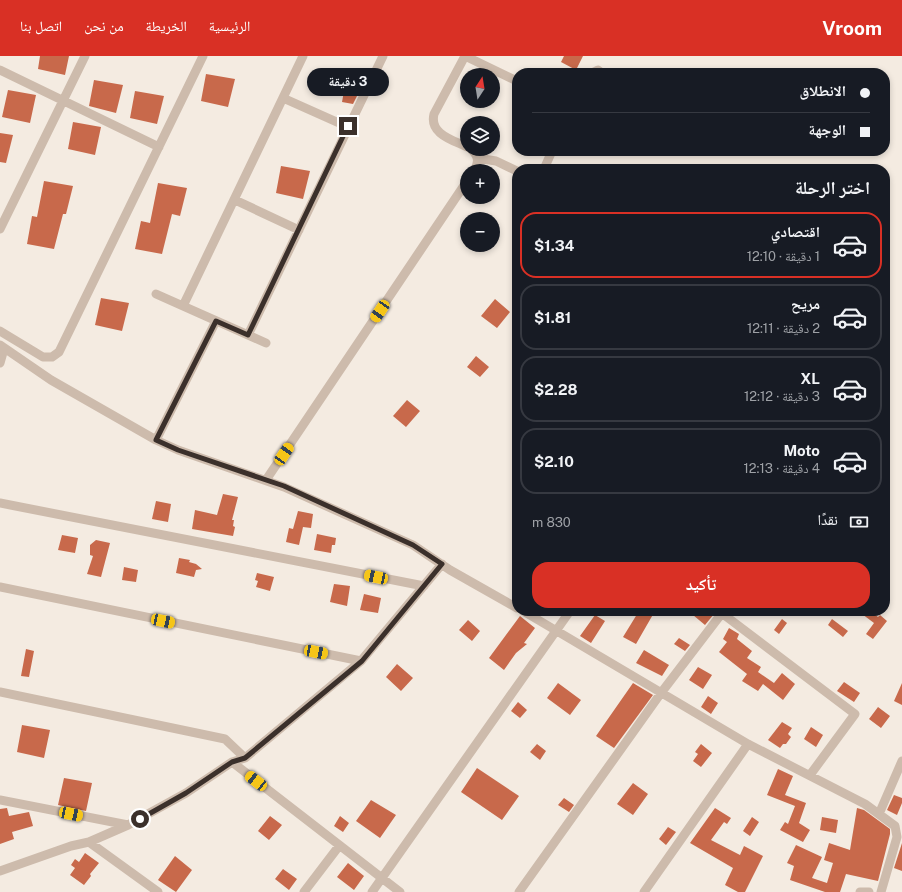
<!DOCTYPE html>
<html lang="ar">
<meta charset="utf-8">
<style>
body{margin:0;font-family:"Public Sans","Noto Naskh Arabic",sans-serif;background:#20242c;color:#f1f3f6;direction:rtl;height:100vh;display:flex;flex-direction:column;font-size:15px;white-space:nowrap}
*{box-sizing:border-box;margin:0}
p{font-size:13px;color:#9ea1a6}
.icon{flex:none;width:22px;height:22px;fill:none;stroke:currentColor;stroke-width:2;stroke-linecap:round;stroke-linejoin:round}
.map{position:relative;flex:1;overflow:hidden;direction:ltr}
.details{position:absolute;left:512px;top:108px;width:378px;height:452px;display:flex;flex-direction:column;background:#171b24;border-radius:16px;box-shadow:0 2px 6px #0003;direction:rtl}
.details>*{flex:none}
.banner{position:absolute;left:512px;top:12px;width:378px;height:88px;border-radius:16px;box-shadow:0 2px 6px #0003;direction:rtl;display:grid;align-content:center;height:88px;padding:0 20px;background:#171b24}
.needle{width:26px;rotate:12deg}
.fabs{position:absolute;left:460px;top:12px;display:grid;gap:8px}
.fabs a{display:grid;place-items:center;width:40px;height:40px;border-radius:50%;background:#171b24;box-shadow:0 2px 6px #0003;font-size:20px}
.end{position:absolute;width:18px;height:18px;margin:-9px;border:5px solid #3b302b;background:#fff;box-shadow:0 0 0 2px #fff}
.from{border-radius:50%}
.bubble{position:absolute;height:28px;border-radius:14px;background:#171b24;box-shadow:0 2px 6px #0003;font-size:13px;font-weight:700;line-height:28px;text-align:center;direction:rtl}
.car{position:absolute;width:12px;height:24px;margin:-12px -6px;border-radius:5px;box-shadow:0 0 3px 1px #0007;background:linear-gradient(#f5c518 24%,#345 0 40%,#f5c518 0 76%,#345 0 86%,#f5c518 0)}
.banner b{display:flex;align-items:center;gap:14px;height:38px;font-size:15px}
.banner b+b{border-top:1px solid #363941}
.banner i{width:10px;height:10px;background:#f1f3f6}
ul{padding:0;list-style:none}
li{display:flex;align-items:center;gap:12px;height:66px;margin:0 8px 6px;padding:0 12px;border:2px solid #363941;border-radius:16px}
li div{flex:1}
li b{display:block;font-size:15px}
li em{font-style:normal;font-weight:700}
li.selected{border-color:#d93025}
li>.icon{width:36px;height:36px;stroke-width:1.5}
h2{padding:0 20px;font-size:18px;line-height:48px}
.pay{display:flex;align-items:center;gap:10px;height:44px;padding:0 20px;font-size:15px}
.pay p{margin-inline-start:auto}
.action{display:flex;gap:8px;margin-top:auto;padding:8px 20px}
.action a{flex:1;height:46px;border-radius:16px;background:#d93025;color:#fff;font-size:16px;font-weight:700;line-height:46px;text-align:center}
header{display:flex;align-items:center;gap:24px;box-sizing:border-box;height:56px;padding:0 20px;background:#d93025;color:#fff}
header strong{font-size:19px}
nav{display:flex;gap:22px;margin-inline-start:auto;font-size:14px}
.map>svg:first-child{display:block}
.building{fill:#c8694b}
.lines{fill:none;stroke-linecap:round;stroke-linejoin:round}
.street{stroke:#cdbbac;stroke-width:9}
.route{stroke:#3b302b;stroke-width:5}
</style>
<header>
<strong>Vroom</strong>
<nav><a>الرئيسية</a><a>الخريطة</a><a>من نحن</a><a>اتصل بنا</a></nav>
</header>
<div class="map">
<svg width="902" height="836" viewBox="0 0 902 836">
<rect width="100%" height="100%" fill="#f4ebe1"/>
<path class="building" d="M40,0h29l-4,19 -27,-6z
M564,0h19l-7,14 -15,-8z
M206,18l29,5 -7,28 -27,-6z
M347,19l19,3 -13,26 -11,-2z
M94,24l29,5 -7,28 -27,-7z
M8,34l28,5 -6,28 -28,-6z
M135,35l29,5 -7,28 -27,-6z
M73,66l28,5 -6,28 -27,-6z
M0,77l13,2 -7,28 -6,-1z
M281,110l29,5 -7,28 -27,-6z
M44,125l29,5 -7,28h-3l-9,35 -27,-5 5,-28 5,1z
M158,127l29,5 -7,28 -8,-2 -10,40 -27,-5 6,-28 9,2z
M101,242l28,5 -7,28 -27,-6z
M495,243l15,13 -13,16 -16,-12z
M476,300l13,11 -9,10 -13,-10z
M407,344l13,11 -14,16 -13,-11z
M223,438l15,3 -6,23h2l-1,6 2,1 -2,9 -41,-7 3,-19 22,5z
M156,445l15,3 -3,18 -16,-3z
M298,455l15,3 -2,14 -8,-1 -4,18 -13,-3 3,-14 4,1z
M317,478l19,4 -1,7h-3l-1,8 -17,-3z
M62,479l16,3 -3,15 -17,-3z
M96,484l14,3 -9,34 -14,-3 6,-18 -3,-1v-10z
M179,502l11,2 -1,2 7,2 6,5 -6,1 -2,7 -18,-4z
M124,511l14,3 -2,12 -14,-2z
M257,517l17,4 -4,14 -14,-4 2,-6 -3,-1z
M334,528l16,2 -3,20 -17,-4z
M364,538l17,4 -3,15 -18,-3z
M639,555h16l-19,33 -13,-7z
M696,555h17l1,3 -9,11 -12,-10z
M858,555h12l8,6 2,-2 7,6 -14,18 -7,-5 8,-11z
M595,559l10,6 -14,22 -11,-7z
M520,560l15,12 -11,15 3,1 -11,9 -12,17 -15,-12z
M782,563l5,4 -8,11 -5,-4z
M832,563l16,12 -5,6 -15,-12z
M468,564l12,11 -8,10 -13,-11z
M729,572l10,6 -2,5 15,12 -5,7 14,9 -3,5 16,11 8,-10 13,11 -12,16 -20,-16 -5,7 -16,-10 5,-7 -28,-22 8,-10 -4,-3z
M679,582l11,7 -5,6 -11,-7z
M26,593l8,2 -5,26 -8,-1z
M644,594l25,15 -7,11 -26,-13z
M397,608l16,14 -12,13 -15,-14z
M698,611l14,8 -9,14 -14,-9z
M844,626l16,11 -6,9 -17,-11z
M558,627l23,17 -11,15 -23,-17z
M633,627l20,12 -39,53 -18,-12z
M902,627v22l-8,-4z
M708,640l10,7 -7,11 -10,-7z
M518,646l9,8 -7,8 -9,-7z
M878,651l12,9 -9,12 -12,-9z
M782,666l10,6 -4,6 3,3 -5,7h-3l-3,4 -12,-8z
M22,669l28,5 -6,28 -27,-6z
M811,671l12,8 -7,12 -12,-8z
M537,688l9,7 -6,9 -10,-8z
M701,688l11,9 -11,14 -8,-6 5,-7 -3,-2z
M477,712l42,28 -17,24 -41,-28z
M778,713l15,7 -8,19 21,8 -7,20 11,7 -7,12 -23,-12 5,-8 3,2 7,-18 -28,-11z
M64,722l28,5 -6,28 -28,-6z
M633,727l15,11 -15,21 -16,-11z
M894,739l8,3v5l-5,12 -10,-5z
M564,742l10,7 -5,7 -11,-7z
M371,744l25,15 -16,23 -24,-17z
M7,752l2,8 20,-4 4,14 -21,6 2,7 -14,5v-35z
M715,752l16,10 -4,6 -3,-2 -13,18 29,15 4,-9 19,10 -18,36h-7l-13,-7 8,-17 -43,-25z
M857,752l7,2 26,19v5l-12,47 -32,-7 -6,18h-15l-35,-12 4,-14 -7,-3 9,-18 26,12 -10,21 15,5 6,-20 -9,-3 5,-17 21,7z
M270,760l12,9 -13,15 -11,-9z
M340,760l9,7 -6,9 -9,-6z
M752,761l7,5 -9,14 -7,-5z
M822,761l16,3 -2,13 -16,-3z
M668,771l8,5 -10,13 -7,-6z
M902,787v28l-8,-3z
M85,797l14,10 -9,11 1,2 -7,9 -14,-10 5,-7 -4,-3 4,-6 4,3z
M175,800l17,14 -16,22 -18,-12z
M348,807l16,13 -10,14 -17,-13z
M283,813l14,10 -8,11 -14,-11z"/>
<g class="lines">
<path class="street" d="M465,0l-31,58c-5,20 19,26 33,33
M465,0l52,25
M0,14l159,77
M592,17l6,-3 4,3
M283,42l65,29
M471,93c8,7 8,14 3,22
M477,102l19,3 21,10
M544,113l8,-18
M235,144l64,30
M0,173l85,-173
M156,238l110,49
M183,250l120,-250
M0,275l43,26h9l7,-5 144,-296
M248,279l135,-279
M0,289l51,35 105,60 22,10 106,37 129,58 37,25 67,38
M0,307l4,-14
M156,384l60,-119
M266,424l201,-299
M0,447l424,83
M0,531l361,74
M523,555l225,133 117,60 30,22 2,11 -16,55
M719,555l136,103 -45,61
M0,636l225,47 20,19
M232,706l168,130
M0,744l128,25
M879,758l23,-53
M89,786l69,50
M0,815l71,-25 18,-4 39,-17 58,-32 46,-31 13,-4 116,-97 81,-97
M304,836l35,-46
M372,836l198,-281
M519,836l142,-199 61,-80
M644,836l104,-148
M860,836h9"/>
</g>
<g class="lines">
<path class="route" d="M140,763l46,-26 46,-31 13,-4 117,-97 80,-97 -29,-19 -129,-59 -106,-36 -22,-10 60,-119 32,14 100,-209"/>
</g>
</svg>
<div class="fabs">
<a><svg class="needle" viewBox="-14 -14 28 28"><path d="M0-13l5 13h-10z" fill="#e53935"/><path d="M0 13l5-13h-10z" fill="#9ea1a6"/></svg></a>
<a><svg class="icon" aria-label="layers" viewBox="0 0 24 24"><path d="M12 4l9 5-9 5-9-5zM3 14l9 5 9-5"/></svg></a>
<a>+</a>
<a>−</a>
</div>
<i class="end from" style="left:140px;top:763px"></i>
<i class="end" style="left:348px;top:70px"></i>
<div class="bubble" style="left:307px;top:12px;width:82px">3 دقيقة</div>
<i class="car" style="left:380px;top:255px;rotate:214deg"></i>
<i class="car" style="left:284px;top:398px;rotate:34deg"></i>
<i class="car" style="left:376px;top:521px;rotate:282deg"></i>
<i class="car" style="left:163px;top:565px;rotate:102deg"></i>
<i class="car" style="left:316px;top:596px;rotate:101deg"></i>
<i class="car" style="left:256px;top:725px;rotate:308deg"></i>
<i class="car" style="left:71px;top:758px;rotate:102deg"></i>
<div class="banner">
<b><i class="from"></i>الانطلاق</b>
<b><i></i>الوجهة</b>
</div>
<section class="details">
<h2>اختر الرحلة</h2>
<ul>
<li class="selected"><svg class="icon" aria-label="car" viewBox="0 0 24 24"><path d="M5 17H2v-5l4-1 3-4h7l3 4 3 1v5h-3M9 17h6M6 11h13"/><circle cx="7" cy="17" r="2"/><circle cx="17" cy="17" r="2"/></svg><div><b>اقتصادي</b><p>1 دقيقة · 12:10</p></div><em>$1.34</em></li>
<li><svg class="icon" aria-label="car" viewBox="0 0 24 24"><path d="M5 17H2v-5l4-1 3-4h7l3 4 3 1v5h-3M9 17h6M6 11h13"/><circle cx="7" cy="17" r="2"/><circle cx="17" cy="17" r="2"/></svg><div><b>مريح</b><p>2 دقيقة · 12:11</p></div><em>$1.81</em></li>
<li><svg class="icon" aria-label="car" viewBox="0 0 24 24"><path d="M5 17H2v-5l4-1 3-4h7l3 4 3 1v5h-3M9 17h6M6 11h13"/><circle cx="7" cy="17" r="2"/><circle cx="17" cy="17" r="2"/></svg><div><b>XL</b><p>3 دقيقة · 12:12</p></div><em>$2.28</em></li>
<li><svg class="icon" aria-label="car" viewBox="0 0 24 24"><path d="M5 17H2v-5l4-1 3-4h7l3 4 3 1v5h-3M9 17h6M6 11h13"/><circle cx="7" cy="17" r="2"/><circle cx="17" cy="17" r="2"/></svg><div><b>Moto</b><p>4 دقيقة · 12:13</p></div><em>$2.10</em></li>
</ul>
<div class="pay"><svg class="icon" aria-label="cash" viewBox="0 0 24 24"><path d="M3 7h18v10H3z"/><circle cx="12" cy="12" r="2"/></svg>نقدًا<p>830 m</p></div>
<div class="action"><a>تأكيد</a></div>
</section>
</div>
